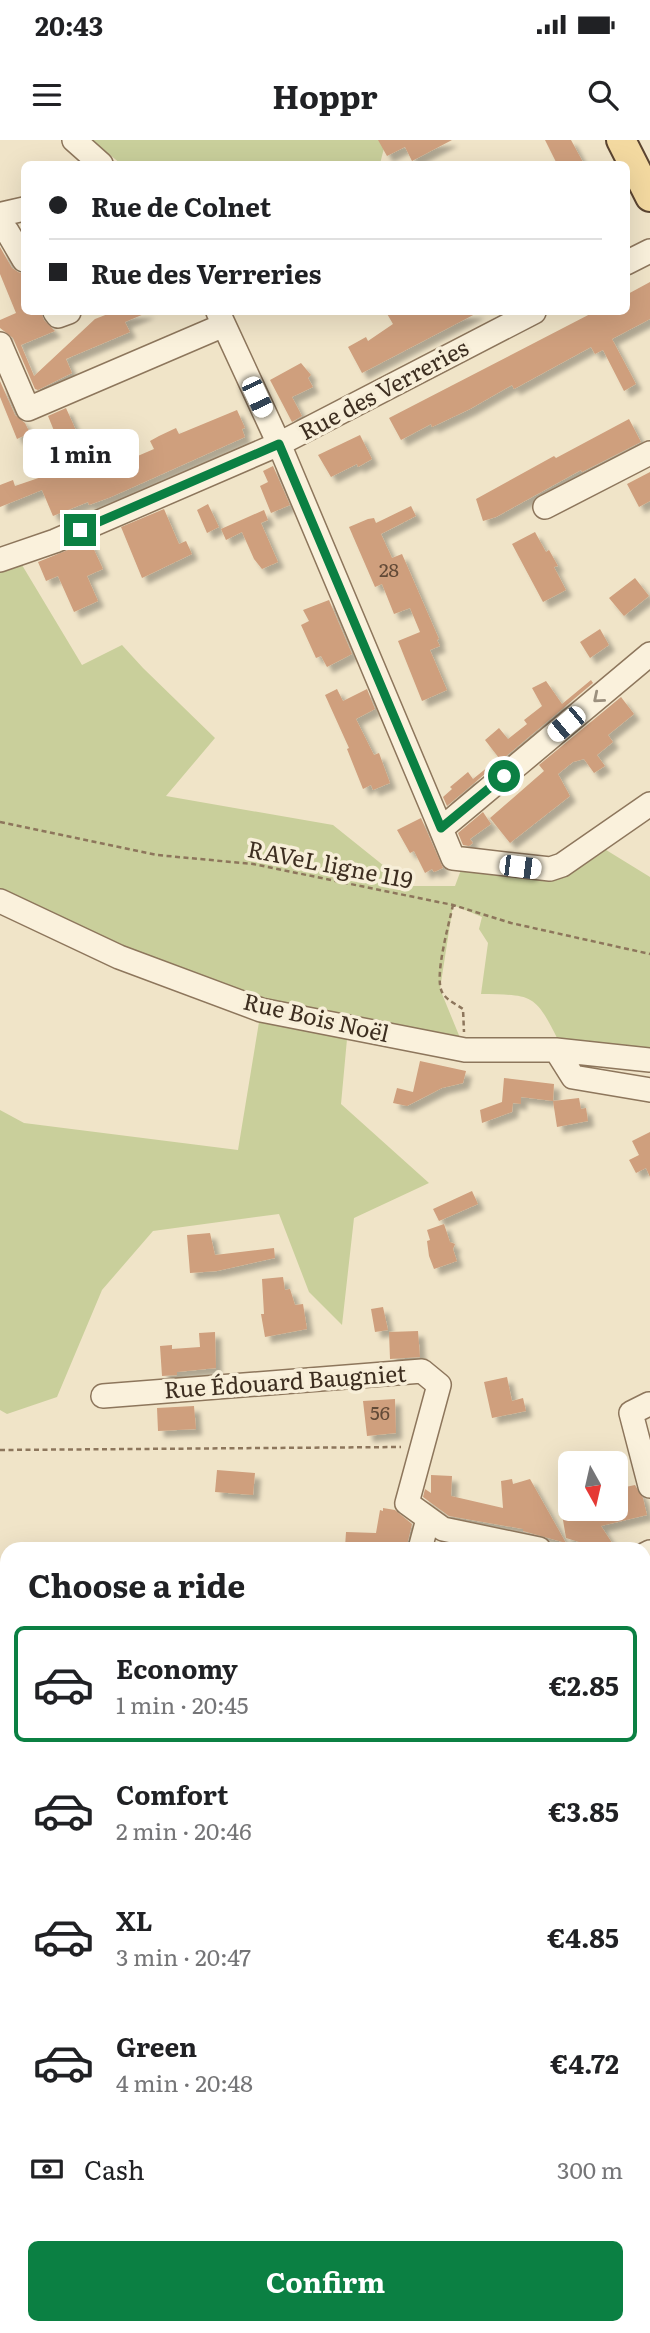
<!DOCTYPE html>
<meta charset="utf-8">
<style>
body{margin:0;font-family:Literata,serif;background:#f2f2f2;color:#202124;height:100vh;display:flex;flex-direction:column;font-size:26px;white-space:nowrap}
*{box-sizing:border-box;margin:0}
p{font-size:23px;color:#757577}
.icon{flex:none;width:38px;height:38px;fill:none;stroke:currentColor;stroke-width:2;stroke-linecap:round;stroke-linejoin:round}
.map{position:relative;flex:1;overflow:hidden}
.details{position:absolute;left:0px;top:1402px;width:651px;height:793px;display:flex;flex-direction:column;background:#fff;border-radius:21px 21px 0 0;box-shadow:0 7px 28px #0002}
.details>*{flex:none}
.hud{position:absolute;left:21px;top:21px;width:609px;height:154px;border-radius:10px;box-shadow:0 7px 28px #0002;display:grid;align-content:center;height:154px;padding:0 28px;background:#fff}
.needle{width:46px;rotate:172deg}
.fabs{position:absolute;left:558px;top:1311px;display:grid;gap:14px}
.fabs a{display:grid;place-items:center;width:70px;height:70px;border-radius:10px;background:#fff;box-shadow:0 7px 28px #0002;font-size:35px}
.end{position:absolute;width:32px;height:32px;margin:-16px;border:9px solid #0b8043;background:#fff;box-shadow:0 0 0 4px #fff}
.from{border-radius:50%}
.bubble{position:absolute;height:49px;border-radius:10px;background:#fff;box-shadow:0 7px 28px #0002;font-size:23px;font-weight:700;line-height:49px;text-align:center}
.car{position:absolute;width:21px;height:42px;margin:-21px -10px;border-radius:9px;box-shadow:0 0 5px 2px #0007;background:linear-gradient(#fff 24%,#345 0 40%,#fff 0 76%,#345 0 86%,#fff 0)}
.hud b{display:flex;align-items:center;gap:24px;height:66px;font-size:26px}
.hud b+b{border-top:2px solid #e0e0e0}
.hud i{width:18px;height:18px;background:#202124}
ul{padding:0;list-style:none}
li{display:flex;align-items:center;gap:21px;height:116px;margin:0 14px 10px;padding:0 14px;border:4px solid transparent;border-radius:10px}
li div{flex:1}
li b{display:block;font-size:26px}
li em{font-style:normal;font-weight:700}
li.selected{border-color:#0b8043}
li>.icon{width:63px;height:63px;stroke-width:1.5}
h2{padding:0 28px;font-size:32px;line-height:84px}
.pay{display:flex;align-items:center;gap:18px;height:77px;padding:0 28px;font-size:26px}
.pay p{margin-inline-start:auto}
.button{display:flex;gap:14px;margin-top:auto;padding:14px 28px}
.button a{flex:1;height:80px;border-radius:10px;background:#0b8043;color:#fff;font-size:28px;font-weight:700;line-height:80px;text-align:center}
.status{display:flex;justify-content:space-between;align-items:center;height:49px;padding:0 35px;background:#fff;direction:ltr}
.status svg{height:19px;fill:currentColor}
header{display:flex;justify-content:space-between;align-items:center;height:91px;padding:0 28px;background:#fff;font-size:32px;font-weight:700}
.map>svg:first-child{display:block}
.green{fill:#c9cf9b}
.building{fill:#cf9f7d;filter:url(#shadow)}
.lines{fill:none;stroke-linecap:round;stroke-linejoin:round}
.minor-casing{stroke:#8d765c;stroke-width:26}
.major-casing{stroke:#5b4430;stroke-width:32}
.path{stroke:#8d765c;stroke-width:2.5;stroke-dasharray:5 3.5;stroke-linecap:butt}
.minor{stroke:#faf1dc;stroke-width:23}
.major{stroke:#f3d9a0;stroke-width:28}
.oneway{stroke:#9c907e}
.route{stroke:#0b8043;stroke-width:9}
.labels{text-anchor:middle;stroke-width:7;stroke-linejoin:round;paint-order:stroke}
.number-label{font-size:19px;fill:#624a37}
.street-label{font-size:23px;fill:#3d2e20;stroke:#f7eed8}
</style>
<div class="status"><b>20:43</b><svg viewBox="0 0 49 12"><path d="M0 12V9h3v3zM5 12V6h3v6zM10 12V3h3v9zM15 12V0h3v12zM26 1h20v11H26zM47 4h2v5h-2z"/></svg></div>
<header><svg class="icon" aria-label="menu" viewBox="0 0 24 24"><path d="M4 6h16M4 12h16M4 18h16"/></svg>Hoppr<svg class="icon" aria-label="search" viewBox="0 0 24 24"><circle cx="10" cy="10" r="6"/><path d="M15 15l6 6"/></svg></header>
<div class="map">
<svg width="650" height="2193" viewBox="0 0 650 2193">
<defs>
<filter id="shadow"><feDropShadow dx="6" dy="6" stdDeviation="2" flood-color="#0004"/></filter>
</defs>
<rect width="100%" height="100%" fill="#f0e4c8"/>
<path class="green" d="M92,0h294l-6,24h-259z
M16,415l66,110 40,-20 21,23 72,70 -49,58 167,29 76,61h46l10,-27 95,7 38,-21 52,32v176l-92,-13c-23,-47 -26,-45 -77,-46l7,-51 -9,-14 3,-12 -29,-12 -13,84 25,61 -196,-37 78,26 -6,65 88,79 -75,35 -12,107 -33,-33 -30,-78 -126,17 -51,59 -45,107 -50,17 -7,-4v-300l24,13 214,27 23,-140 -261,-109v-340z
M7,1807v299l-7,1v-285z
M25,2188h167l-2,5h-166z"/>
<path class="building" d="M378,0h74l-40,21 -7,-14 -18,9z
M545,0h26l13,24h-27z
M0,107l12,21 6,4 6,2v38h17l3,8 11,11 -34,14 13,31 61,-57 18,-7h36l-24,10 5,10 -64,27 6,14 -34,17 -3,-1 -22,-51 -13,-10v-8l16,-7 -16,-39z
M650,142v37l-38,20 24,45 -12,7 -21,-41 -8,4 -4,-7 -77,42 -2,-4 -42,24 -38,18 -1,-3 -30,16 -12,-22 205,-106h32v-17z
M386,172h93l-117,61 -14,-26 18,-10 2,4 25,-17z
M301,223l10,12 -3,3 5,9 -21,10 10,19 -10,6 -22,-42z
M0,241l15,34 10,8 5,10 -13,6 -17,-42z
M66,268l12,27 -19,8 -11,-27z
M237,270l8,18 -3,1 3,8 -134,60 -22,8 -1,-3 -35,14 -11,-26 -42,17v-22l13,-5 2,6 47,-16 2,5 51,-21 4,10 35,-15 -4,-8 9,-5 17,-8 3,6z
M629,279l12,23 -59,30 -1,-2 -85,47 -13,4 -7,-22 78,-43 2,2z
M360,295l12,24 -14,8 -1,-3 -26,13 -13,-22z
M273,326l17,39 -19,8 -11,-27 8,-4 -5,-11z
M650,332v29l-11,6 -12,-23z
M208,364l11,23 -12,6 -10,-23z
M411,366l5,10 -35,18 11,24 10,-4 37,85 -2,1 3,6 -10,4 17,40 -25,11 -24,-60 22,-9 -10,-24 -16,6 -12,-30 -7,3 -26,-60 19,-8 6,-1 2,5z
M164,369l15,35 7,-3 6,13 -50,24 -21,-51z
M264,370l4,10 -7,3 17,39 -16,7 -8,-10 -12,-27 -16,8 -5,-11z
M535,392l11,20 3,-2 9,16 -4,1 12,23 -23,12 -31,-58z
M90,401l13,28 -16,7 11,25 -24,11 -16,-36 -12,5 -8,-19z
M635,438l14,18 -25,20 -15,-18z
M329,460l23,54 -25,13 -6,-11 -5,2 -15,-33 8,-4 -6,-11z
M600,489l9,16 -19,13 -10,-16z
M591,540l2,3 -146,123 -4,-9 9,-8 -2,-2 18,-15 5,7 26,-21 -14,-18 14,-12 9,11 19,-15 -3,-4 18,-14 -10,-18 14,-7 16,23z
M337,549l6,12 24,-12 8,20 -19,10 18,36 5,-2 11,30 -17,7 -2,-5 -8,4 -16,-40 2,-1 -24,-53z
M621,557l13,17 -26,21 5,7 -16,13 8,11 -11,7 -10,-14 -11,3 -15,12 12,22 -60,47 -20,-25 54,-47 -5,-6z
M483,672l8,12 -21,15 3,4 -4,3 -6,-1 -5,-12z
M421,678l22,50 -9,4 -2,-3 -7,4 -11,-22 -4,2 -13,-23z
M420,921l46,10 -3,12 -21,5 -35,18 -14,-3 4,-15 16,4z
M504,938l50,6 -1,17 -32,-4v7l-8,-1 -1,9 -30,11 -2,-13 22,-8z
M579,958l2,11 5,-1 2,13 -31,6 -4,-26z
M650,992v45l-4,-9 -10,5 -7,-13 10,-5 -7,-14z
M472,1051l6,13 -39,17 -6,-12z
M444,1084l6,18 5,2 -2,5 4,12 -23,8 -5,-13 -2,-15 3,-1 -3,-10z
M210,1093l5,22 59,-7 1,10 -58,13 -27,2 -3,-38z
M283,1137l2,13 5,-1 5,16 8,-1 4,25 -42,8 -4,-23h3l-2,-35z
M383,1167l5,23 -13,2 -4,-23z
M418,1191l2,26 -30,2 -1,-27z
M215,1192l1,36 -39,4v3l-15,1 -2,-30 12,-1v4l28,-2 -1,-14z
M507,1237l5,24 11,-3 3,13 -34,7 -8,-36z
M395,1259l1,34 -29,3 -4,-35z
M194,1266l2,23 -38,2 -1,-23z
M217,1330l38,3 -2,22 -38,-3z
M431,1335l21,1 -1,20 52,12 -2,-27 11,-2 1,5 17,-5 36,64 -43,-12v-2l-74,-13 -26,-19 2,-8 6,4z
M635,1345l8,13 4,17 -46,11 15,23h-14l-36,-11 -5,-30h55v-19z
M383,1368l12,2 17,14 -6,25 -61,-2 1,-15 30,1 4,-23 3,1z"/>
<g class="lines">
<g class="minor-casing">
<path id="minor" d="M74,0l27,24
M0,78l2,-4 22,-5
M0,89l7,2 17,29
M626,123l24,-12
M55,172l3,4 11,-4
M218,172l61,132 162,385 209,-175
M0,204l28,65 196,-84
M545,367l105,-54
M0,420l55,-19 224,-97 255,-132
M441,689l12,29 97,11 12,-4 88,-61
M0,761l119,56 142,53 204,40h91l94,10
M556,910l17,27 77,13
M103,1256l319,-25 17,14 -32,118 36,26 96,20
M649,1264l-18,9 19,73
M420,1409l8,-30
M644,1415l6,-3
M644,1500l6,-37
M0,1584h7
M644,1710l6,2
M644,2163l6,-1
M350,2188l22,5
M509,2193l32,-5"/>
</g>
<g class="major-casing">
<path id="major" d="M621,0l29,57"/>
</g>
<path class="path" d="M0,682l157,33 96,9 200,41 58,18 139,31
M453,765c-4,19 -19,71 -11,87 4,8 14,12 21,17l1,23
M0,1310l401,-3"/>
<use href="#minor" class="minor"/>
<use href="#major" class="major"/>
</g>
<defs><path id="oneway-chevron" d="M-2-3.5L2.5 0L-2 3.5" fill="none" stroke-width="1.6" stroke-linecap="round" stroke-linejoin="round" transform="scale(1.75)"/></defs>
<use class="oneway" href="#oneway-chevron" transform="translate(598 558) rotate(140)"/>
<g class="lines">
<path class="route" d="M80,390l199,-86 162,384 63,-52"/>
</g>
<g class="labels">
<g class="number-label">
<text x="389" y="437">28</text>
<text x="380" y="1280">56</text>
</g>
<g class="street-label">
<text transform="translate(384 250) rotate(-28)" y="8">Rue des Verreries</text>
<text transform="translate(330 725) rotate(11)" y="8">RAVeL ligne 119</text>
<text transform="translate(316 878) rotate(13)" y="8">Rue Bois Noël</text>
<text transform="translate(285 1242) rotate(-4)" y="8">Rue Édouard Baugniet</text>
</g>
</g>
</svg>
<div class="fabs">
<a><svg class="needle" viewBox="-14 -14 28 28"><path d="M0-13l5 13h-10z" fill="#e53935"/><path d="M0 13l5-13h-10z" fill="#757577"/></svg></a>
</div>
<i class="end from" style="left:504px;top:636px"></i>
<i class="end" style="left:80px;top:390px"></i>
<div class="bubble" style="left:23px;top:289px;width:116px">1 min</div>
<i class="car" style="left:257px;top:257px;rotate:155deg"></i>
<i class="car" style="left:566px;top:584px;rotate:230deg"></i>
<i class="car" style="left:520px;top:727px;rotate:97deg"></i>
<div class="hud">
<b><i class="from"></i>Rue de Colnet</b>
<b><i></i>Rue des Verreries</b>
</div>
<section class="details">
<h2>Choose a ride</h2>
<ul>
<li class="selected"><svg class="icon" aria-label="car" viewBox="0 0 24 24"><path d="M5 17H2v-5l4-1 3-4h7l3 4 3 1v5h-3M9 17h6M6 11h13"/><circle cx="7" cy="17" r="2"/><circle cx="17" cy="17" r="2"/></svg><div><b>Economy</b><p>1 min · 20:45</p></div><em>€2.85</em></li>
<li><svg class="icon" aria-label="car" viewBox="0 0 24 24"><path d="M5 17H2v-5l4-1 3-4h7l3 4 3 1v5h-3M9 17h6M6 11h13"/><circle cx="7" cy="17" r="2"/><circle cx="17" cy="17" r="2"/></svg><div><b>Comfort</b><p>2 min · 20:46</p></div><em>€3.85</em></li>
<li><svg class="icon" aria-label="car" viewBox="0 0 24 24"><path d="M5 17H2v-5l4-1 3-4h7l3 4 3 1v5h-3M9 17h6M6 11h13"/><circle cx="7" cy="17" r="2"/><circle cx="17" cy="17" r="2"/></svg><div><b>XL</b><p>3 min · 20:47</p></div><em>€4.85</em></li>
<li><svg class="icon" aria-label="car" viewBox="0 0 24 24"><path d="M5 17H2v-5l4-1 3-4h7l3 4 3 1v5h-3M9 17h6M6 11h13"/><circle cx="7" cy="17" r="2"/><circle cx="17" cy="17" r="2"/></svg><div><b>Green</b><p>4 min · 20:48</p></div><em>€4.72</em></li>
</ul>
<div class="pay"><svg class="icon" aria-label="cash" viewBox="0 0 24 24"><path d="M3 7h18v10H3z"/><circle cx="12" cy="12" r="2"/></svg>Cash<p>300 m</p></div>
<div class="button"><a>Confirm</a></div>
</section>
</div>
